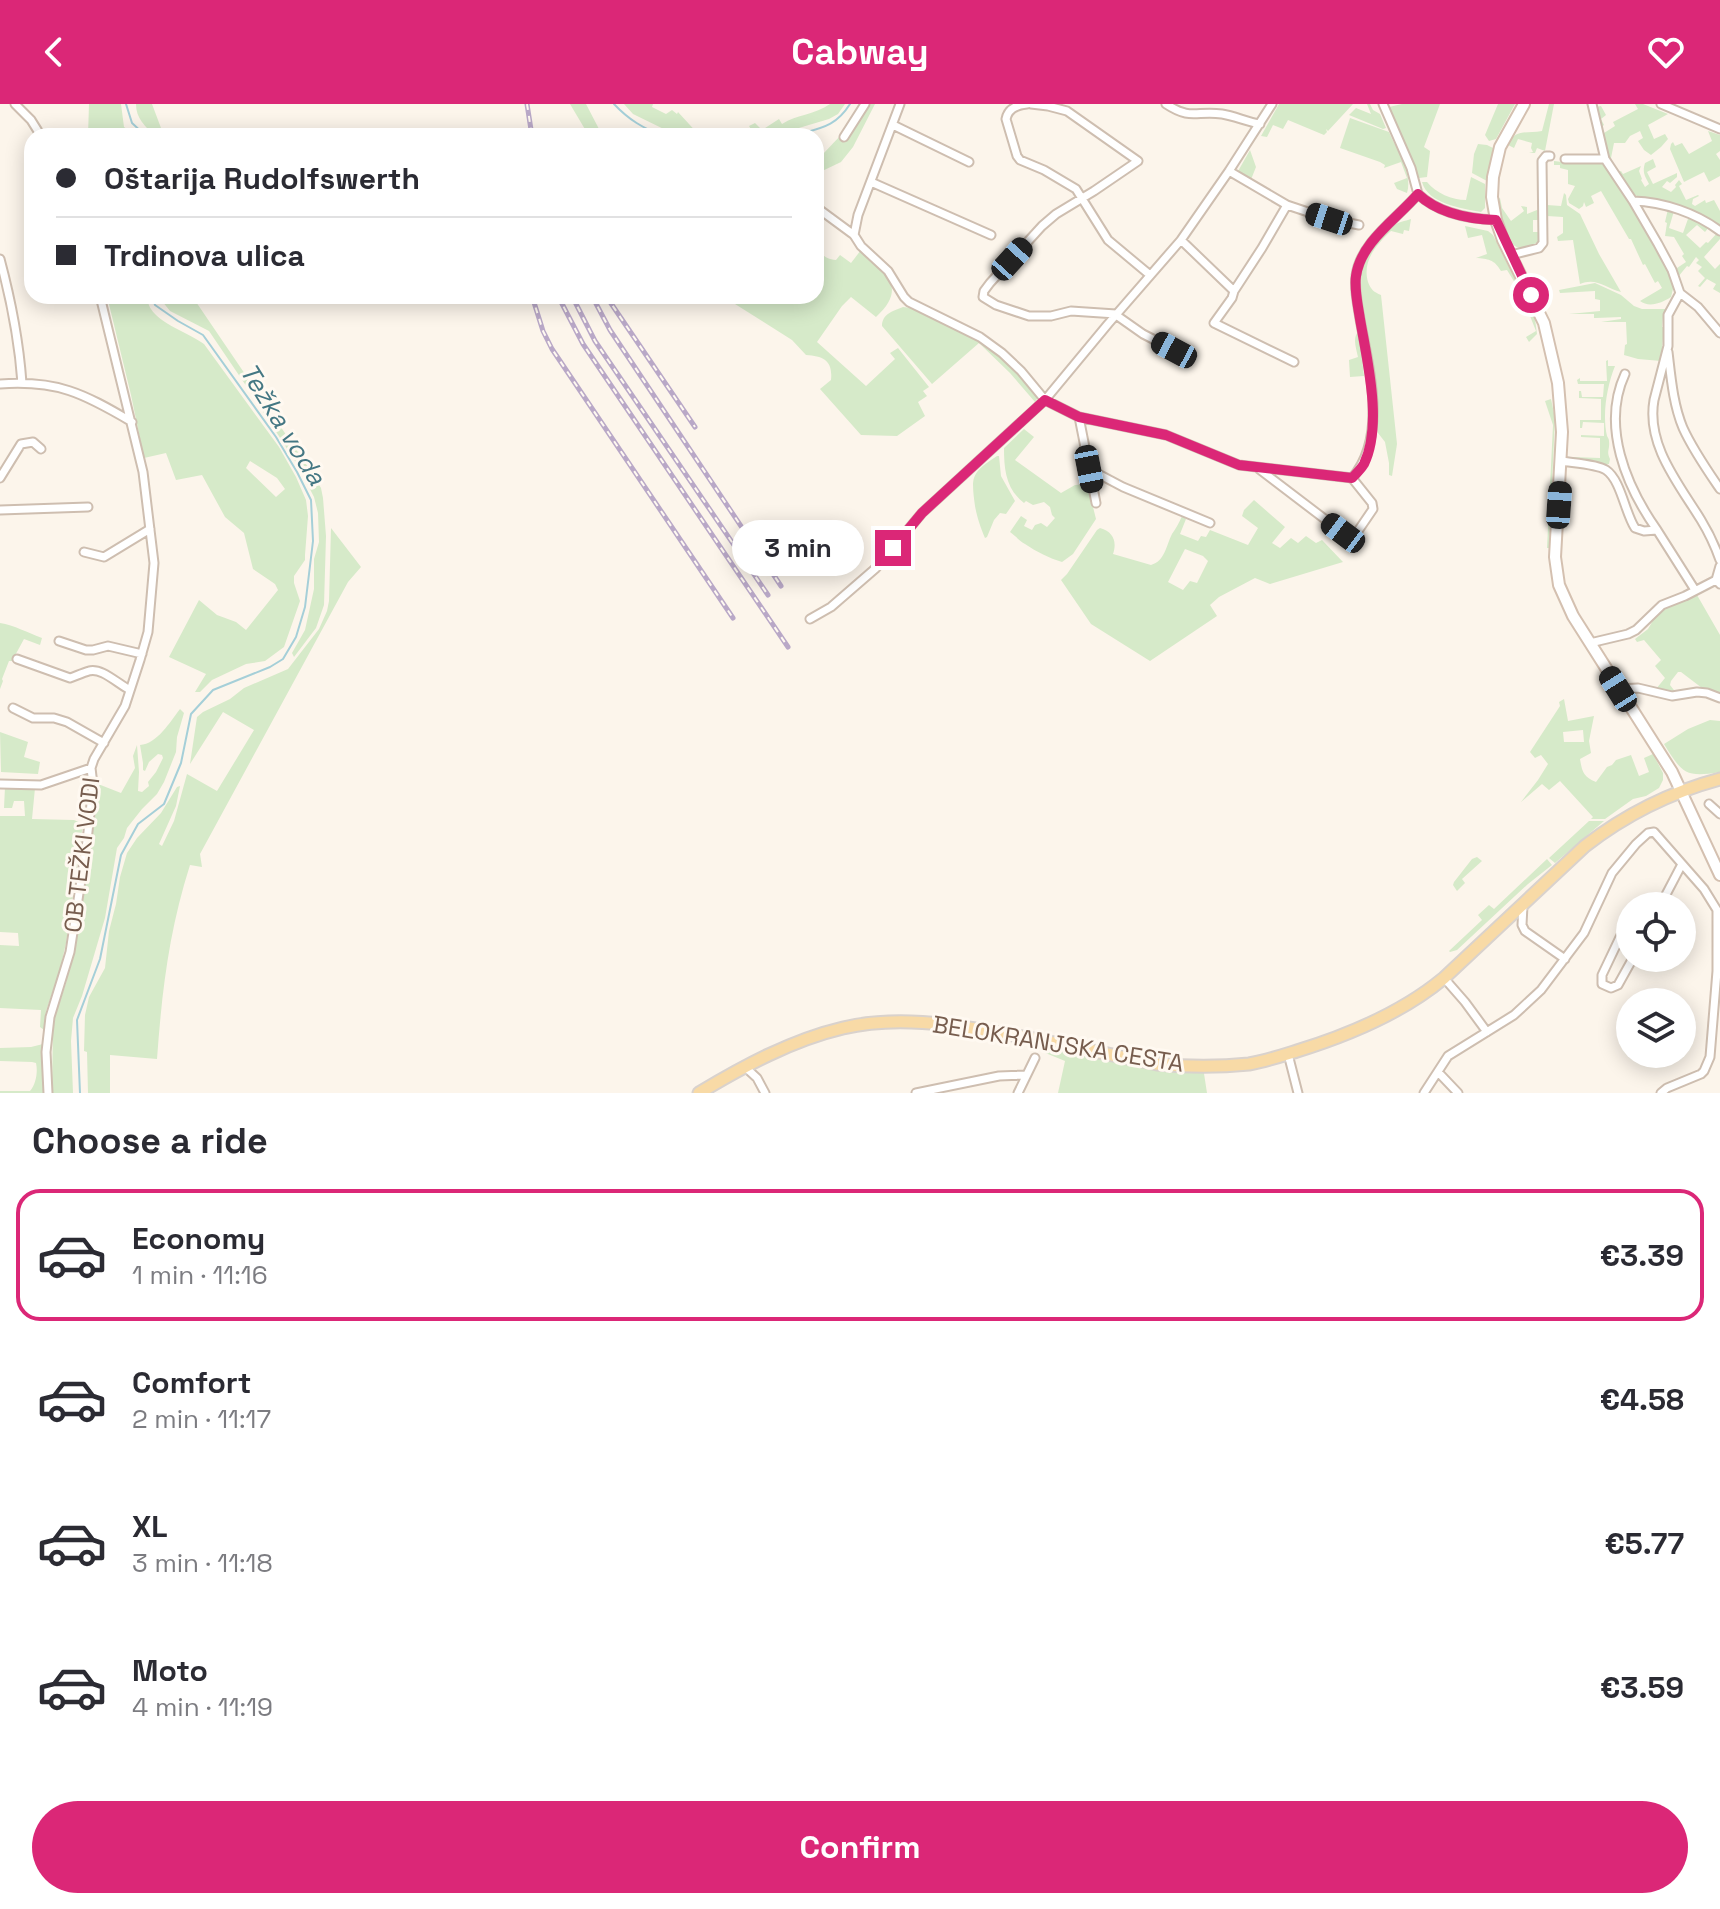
<!DOCTYPE html>
<meta charset="utf-8">
<style>
body{margin:0;font-family:"Space Grotesk",sans-serif;background:#f2f2f3;color:#2b2b33;height:100vh;display:flex;flex-direction:column;font-size:30px;white-space:nowrap}
*{box-sizing:border-box;margin:0}
p{font-size:26px;color:#7c7c81}
.icon{flex:none;width:44px;height:44px;fill:none;stroke:currentColor;stroke-width:2;stroke-linecap:round;stroke-linejoin:round}
.map{position:relative;height:989px;overflow:hidden}
.drawer{display:flex;flex-direction:column;background:#fff;flex:1}
.drawer>*{flex:none}
.top-card{position:absolute;left:24px;top:24px;width:800px;height:176px;border-radius:24px;box-shadow:0 4px 20px #0003;display:grid;align-content:center;height:176px;padding:0 32px;background:#fff}
.fabs{position:absolute;left:1616px;top:788px;display:grid;gap:16px}
.fabs a{display:grid;place-items:center;width:80px;height:80px;border-radius:50%;background:#fff;box-shadow:0 4px 20px #0003;font-size:40px}
.end{position:absolute;width:36px;height:36px;margin:-18px;border:10px solid #db2777;background:#fff;box-shadow:0 0 0 4px #fff}
.from{border-radius:50%}
.bubble{position:absolute;height:56px;border-radius:28px;background:#fff;box-shadow:0 4px 20px #0003;font-size:26px;font-weight:800;line-height:56px;text-align:center}
.car{position:absolute;width:24px;height:48px;margin:-24px -12px;border-radius:10px;box-shadow:0 0 6px 2px #0007;background:linear-gradient(#222 24%,#8ab4d8 0 40%,#222 0 76%,#8ab4d8 0 86%,#222 0)}
.top-card b{display:flex;align-items:center;gap:28px;height:76px;font-size:30px}
.top-card b+b{border-top:2px solid #e1e1e2}
.top-card i{width:20px;height:20px;background:#2b2b33}
ul{padding:0;list-style:none}
li{display:flex;align-items:center;gap:24px;height:132px;margin:0 16px 12px;padding:0 16px;border:4px solid transparent;border-radius:24px}
li div{flex:1}
li b{display:block;font-size:30px}
li em{font-style:normal;font-weight:800}
li.on{border-color:#db2777}
li>.icon{width:72px;height:72px;stroke-width:1.5}
h2{padding:0 32px;font-size:36px;line-height:96px}
.cta{display:flex;gap:16px;margin-top:auto;padding:16px 32px}
.cta a{flex:1;height:92px;border-radius:48px;background:#db2777;color:#fff;font-size:32px;font-weight:800;line-height:92px;text-align:center}
header{display:flex;justify-content:space-between;align-items:center;height:104px;padding:0 32px;background:#db2777;color:#fff;font-size:36px;font-weight:800}
.map>svg:first-child{display:block}
.green{fill:#d6eac9;fill-rule:evenodd}
.lines{fill:none;stroke-linecap:round;stroke-linejoin:round}
.stream{stroke:#a5cfd8;stroke-width:2}
.street-casing{stroke:#cebeb0;stroke-width:11}
.secondary-casing{stroke:#d4c0b0;stroke-width:14}
.primary-casing{stroke:#d9d2cd;stroke-width:15}
.street{stroke:#fff;stroke-width:7}
.secondary{stroke:#fff;stroke-width:10}
.primary{stroke:#f8daa6;stroke-width:11}
.rail-casing{stroke:#b9a8c7;stroke-width:5}
.rail{stroke:#fff9f1;stroke-width:2;stroke-dasharray:6;stroke-linecap:butt}
.route{stroke:#db2777;stroke-width:10}
.labels{text-anchor:middle;stroke-width:6;stroke-linejoin:round;paint-order:stroke}
.street-label{font-size:24px;fill:#775d4e;stroke:#fff9f1}
.water-label{font-size:26px;font-style:italic;fill:#447783;stroke:#fff9f1}
</style>
<header><svg class="icon" aria-label="back" viewBox="0 0 24 24"><path d="M15 5l-7 7 7 7"/></svg>Cabway<svg class="icon" aria-label="heart" viewBox="0 0 24 24"><path d="M12 20l-8-8c-3-5 5-10 8-4 3-6 11-1 8 4z"/></svg></header>
<div class="map">
<svg width="1720" height="989" viewBox="0 0 1720 989">
<rect width="100%" height="100%" fill="#fcf5eb"/>
<path class="green" d="M89,0h32l3,23 13,9h-49z
M136,0h16l12,32h-10c-9,-11 -18,-17 -18,-32z
M570,0h16l13,25 1,7h-11z
M624,0h29l-1,3 14,7 6,-4 5,4 1,-2 22,24h-22l-45,-22z
M830,0h15l-7,10 -9,5 -57,17h-30l10,-5 -3,-5 6,-3 7,7 17,-11 3,5c15,-10 33,-9 48,-20z
M865,0h10l-22,43 -12,15 -25,12v-16l7,-4 35,-37z
M1279,0h74l-25,27 -2,-2 1,3 -3,3 -36,-15 -5,9 -10,-4 -6,12 -6,-1z
M1367,0h3l3,6 7,4 6,14 -3,1 -34,-14 7,-7 15,6z
M1402,0h38l-16,43 6,4 -3,26 -8,1 -30,-71z
M1498,0h17l-19,35 -7,2 -4,-6z
M1549,0h5l-9,47 -8,-3 -2,5h-6l4,-1 -2,-4 1,-5 -14,-4 -4,9 -6,-3c7,-17 18,-11 34,-14z
M1635,0h8l25,10 -20,11 6,14 11,-5 3,5 -7,8 -10,8 -7,-5 -6,-9 5,-3 -3,-7 -10,5 -5,7h-11l-3,15 5,11h-2l-8,-15 -10,-47 5,-1 5,9 -5,4 3,6 -3,2 3,6 11,-7 -2,-4 25,-13z
M1350,14l39,14c8,19 24,41 18,61l-10,-4 -3,-6 13,-5 -6,-16 -17,6 1,-3 -5,-3 -40,-14z
M1708,27l12,4v16l-4,3 4,6v16l-11,6 -5,-10 -20,10 -14,-33 1,-5 2,-2 2,4 7,-3 7,11 23,-13z
M1478,40l9,1 6,3 -6,33 -15,-8 2,-19z
M1250,46l6,17 -6,15 -13,-9z
M1653,55l3,8 -9,5 6,12 24,-11v4l-7,6 -3,-2 -5,6 9,5 5,-5 -1,-2 4,-5 3,4 -3,2 7,14 12,-5 1,1 -6,3 -1,5 3,2 10,-6 1,3 8,-3 6,11v17l-88,-34 -17,-22 6,-1 2,3 18,-8 -2,5 3,8 -1,1 4,7 4,-3c-4,-8 -7,-11 -4,-21z
M1554,57l24,3 22,-1 4,2 27,39 36,63 7,18 -3,12c-9,6 -22,11 -31,4l22,-13 -4,-7 -3,2 -10,-19 -2,1 -12,-26h-2l-28,-48 -10,5 3,7 -8,4 -2,-5 -1,4 -4,3 -10,-6 -1,-4 7,-13 -7,-2v-14l-8,-2v-3h-6z
M1471,73l14,7v24l-4,4c-20,-4 -53,-8 -59,-30h5c9,11 25,18 39,18z
M1564,89l2,2 1,10 13,9 19,40 22,38c-15,-4 -25,-15 -41,-8l-7,-44 -15,1 -1,-4 6,-4v-16l-16,-1v-11l14,1z
M1500,94l2,10 9,13 13,-10 -3,-5 6,1v7l10,-4 3,3v7h-7v12h6v9c-32,24 -38,-19 -41,-42z
M1668,105l6,2 -5,17 14,5 6,-17 20,11 -4,5 -8,-7 -11,10 14,13 6,-6 2,1 10,-11 2,3v4l-16,18 11,12 5,-5v29l-7,-4 3,-5 -9,-5 -7,8 -2,-1 7,-8 -7,-7 4,-4 -6,-4 3,-3 -3,-3 -7,10 -2,-1 -9,11 -1,-9 9,-6 -4,-6 2,-2 -10,-17 -9,-1 2,-13 -2,-1z
M1411,115l-2,12 -5,-1 -1,4 -12,-3c-15,14 -29,30 -23,51 3,8 6,10 13,13l16,149 -5,32 -3,-1v-12l-4,-21 -7,-9 -2,-53 -4,-7c-3,-27 -14,-75 -10,-100 3,-18 17,-37 31,-47 5,-4 12,-5 18,-7z
M1465,122l23,5 5,4 42,84 2,15 -8,8 -3,-5 10,-6 -16,-40 -13,-21 -6,1c-7,-12 -13,-12 -25,-13l11,-4 -5,-19 -14,3z
M816,132l5,4 -4,4c4,10 7,15 19,16l4,-5 11,8 10,-13c25,21 47,38 15,67l-25,-20 -9,9 -25,36 49,44 29,-27 -5,-6 8,-5 31,39 -6,4 4,5 -9,6 7,14 -28,20 -36,-1 -41,-46 11,-9c2,-19 -7,-24 -25,-25l-14,-15 -57,-36 -3,-8h84z
M1595,179l26,12 13,11 8,3h23v9h-2l-1,9h2l-3,34 -23,-2 -14,-4 1,-10 2,-1 -1,-22h-25l20,-3v-2l-25,1h-2v-4h-25l31,-3v-11l-5,-1v-8l-35,2 -1,-3z
M107,192h40c1,4 1,9 4,13 9,15 38,24 53,35l75,103 17,30 10,23 2,16 -3,39v5l-11,16v7l6,18 -16,46 -19,14 -19,3 -34,16 -12,12h-5l11,-18 -37,-17 30,-57 18,15 19,7 10,8 32,-40 -3,-6 -22,-15 -9,-36 -19,-16 -23,-42 -26,5 -10,-27 -22,5 -13,-63zM250,357l27,17 8,11 -9,8 -30,-29z
M158,192h34l118,174 11,18 2,10 3,38 -2,69 -8,23 -22,29 -2,-4 13,-23 9,-41v-30l5,-17 -1,-29 -4,-16 -17,-33 -46,-71 -42,-62 -39,-20z
M903,203l8,1 60,26 8,-3 32,25 31,35 -7,11 -25,-29 -31,-30 -47,41 -50,-58c0,-12 11,-15 21,-19z
M1359,227l5,45 -14,1 -1,-17 9,-3c-2,-9 -6,-20 1,-26z
M1608,256v6h7c-8,20 -13,48 -8,70 1,2 2,3 2,5 1,9 -3,10 1,18l-1,5 -9,2 -27,-7v-2l27,1v-20l-19,-1v-2l23,1v-13l-21,-1 -1,6h-2v-8h21v-21l-22,-1v-7h2l1,6h21l1,-13h-26l-1,-4 3,-2v3h27l-1,-20z
M1551,295l4,19 -6,130h-2l6,-123 -8,-24z
M1024,325l10,8 -19,23 46,33 14,-8 12,-1 1,3 8,32 -23,35 -11,8c-13,-4 -25,-10 -37,-18 -6,-3 -9,-8 -15,-12l11,-16 6,4 -3,6 8,4 3,-5 6,-2 6,4 8,-9 -3,-3 -2,-8 -6,-5 -11,3 -7,-4 -2,2c-18,-14 -20,-33 -20,-55z
M997,352h2l2,20 14,25 -9,13 -6,-1 -6,7 -7,17 -2,1c-5,-12 -8,-21 -10,-32 -4,-30 -4,-33 22,-50z
M1254,396l31,27 -13,16 8,5 11,-10 7,5 8,-7 10,7 6,-3 21,22 -73,22 -15,-6 -36,19 -9,8 7,11 -67,45 -59,-37 -30,-44 6,-6 30,-44 3,-2c14,4 17,14 13,26l38,11c14,-4 15,-19 21,-31 4,-6 7,-11 10,-18l4,3 -6,15 18,7 3,-5 5,1 4,-7 38,15 10,-17 -16,-12 2,-6zM1185,445l18,7 5,5 -11,22 -7,-2 -7,9 -15,-8z
M331,424l30,39 -13,15 -148,272 2,13 -12,-2c-21,66 -28,125 -33,194l-47,-4v38h-22l-1,-41 -3,-1 1,-36 4,-18 16,-29 4,-37 7,-27 4,-27 7,-24 10,-15 24,-25 16,-26 3,-1 -4,20 -17,38 3,2 12,-25 13,-47 30,17 37,-61 -31,-18 -33,52 7,-47 6,-5 27,-13 14,-11 44,-19 31,-40 8,-18 2,-10z
M1697,491l23,40v59l-18,-6 -21,-16h-3l-7,9 -1,4 7,9 -21,-5 9,-11 -10,-12 6,-6 -17,-20 -7,2 -2,-3 13,-10 10,-17z
M0,519c14,2 28,10 42,15l-2,7 -16,-6 -12,22h-3l-7,18 1,2 -3,8z
M1564,595l4,22 26,-5 -5,25 2,12 -11,6c2,12 3,18 16,23l11,-15 5,-2 4,-5 15,-5 8,21 10,-4 -5,-14 9,-4 10,19v7l-4,8 -13,8 -13,3 -28,20h-14l2,-2 -33,-36 -11,9 -7,-6 -21,18 17,-22 10,-16 -7,-9 -6,3 -5,-6 30,-46 -1,-4zM1583,626l1,12h-20l-1,-10z
M180,605l4,4 -7,24 -1,15 -12,30 -7,12 -15,15 -15,19 -3,10 -7,10 -12,70 -23,78 -9,22 -2,23 2,52h-21l1,-70 13,-40 10,-46 22,-153 23,9 14,-25 -2,-12 4,-11 2,27 -1,19 4,1 7,-6 -1,-4 8,-10 7,-14 -1,-3 -4,-1 -9,8 -4,9 -2,-1v-7l-3,-18c17,-1 30,-23 40,-36z
M1710,616l10,1v51c-35,6 -38,1 -56,-28l24,-15z
M0,628l28,10 -4,15 16,5 -2,12 -37,-2z
M5,683l30,1 -3,31 42,1 9,4 -17,119 -6,27 -14,41 -2,19 -4,-3 1,-17 -41,-2v-63l19,1 -1,-13 -18,-1v-116h25l-1,-15h-10l-2,7h-8z
M1589,717h15l-49,42 -6,-5z
M1477,753l5,4 -20,18 3,4 -8,8 -4,-6 1,-3 18,-23z
M1547,755l5,6 -24,19 -71,66 -7,2 -1,-1 33,-31 -4,-5 11,-10 5,4z
M43,940l1,49h-44v-2h30c6,-7 8,-19 6,-28l-4,-1 -32,-1v-13l31,-1z
M1043,940l160,23 4,26h-149l7,-32 -22,-9z"/>
<g class="lines">
<path class="stream" d="M126,0l6,19 14,13
M614,0c15,16 29,24 49,32
M793,32c26,-8 42,-8 57,-32
M80,989l-3,-73 23,-61 21,-104 17,-31 26,-20 17,-41 10,-49 22,-24 57,-23 13,-8 13,-22 9,-30 8,-66 -2,-41 -14,-28 -21,-35 -73,-102 -25,-14 -23,-16 -3,-9"/>
<g class="street-casing">
<path id="street" d="M15,0l16,16 10,16
M1027,0c-11,1 -19,5 -21,15l11,37 3,4 24,10 32,19 32,51 42,35
M1031,0l17,2 19,5 71,50 -44,30 -38,23 -14,12 -52,57 -6,8 -1,6 13,8 33,11h22l20,-5 45,3
M1166,0c26,17 30,6 56,10 13,2 25,8 38,10
M1383,0l28,64 7,26
M1592,0l13,55 28,42 25,43 14,26 8,23 18,14 22,26
M1661,0l59,25
M893,21l76,37
M844,33l21,-33
M1565,55h40
M1229,67l58,34 42,14 30,6
M871,78l120,53
M1418,90c20,19 52,25 78,26
M1633,97c31,1 63,12 87,30
M1287,101l-25,43 -28,43 -2,7 -18,25 80,39
M816,103l38,28 7,11 27,25 16,26 5,5 71,35 22,16 19,18 24,29 34,17 87,18 73,30 113,13
M854,131l4,-20 42,-111
M1181,136l53,51
M1511,151l28,-7 4,-5 -1,-82 4,-5h4
M0,155c11,41 19,82 22,124
M1680,189l-12,22v31l-14,54c-8,45 25,84 47,120 8,13 14,26 19,40
M1116,211l27,19 39,20
M1668,248c3,25 5,52 15,76 10,22 24,42 37,61
M1625,270c-24,52 1,112 32,156
M0,280c57,-4 83,9 132,38
M1079,313l17,86
M1561,357c12,2 36,3 45,9 15,10 19,43 29,58l9,3 13,-1 38,60
M1089,365l34,18 87,36
M1259,365l84,64 9,2 6,-4 15,-22 -1,-6 -20,-25
M0,374l21,-34 12,-2 8,7
M1352,374c36,-42 17,-109 8,-159 -2,-13 -6,-30 -4,-43 4,-34 42,-58 62,-82
M0,406l88,-3
M84,448l20,5 46,-28
M1720,462l-4,14 4,4
M810,515l21,-12 45,-39 46,-55 123,-113 63,-76 73,-84 48,-69 43,-67
M59,537l27,9h7l15,-4 34,8
M1590,539l38,-9 8,-4 26,-25 23,-9 31,-16
M17,555l53,19c6,-2 12,-5 19,-7 12,-4 29,13 41,19
M1618,585l20,-1 34,8 25,-4 10,1 13,5
M13,604l20,10h21l13,4 37,21
M0,680l41,1 50,-17
M1709,700l11,10
M1523,801l-1,20 3,6 40,28
M1660,802l22,-42
M1622,829l-20,42v9l9,4 7,-3 15,-27
M1444,874l21,24 22,30
M1288,950l10,39
M745,963l12,11 8,15
M1438,968l20,21
M48,989l-2,-41 4,-35 20,-65 17,-111 6,-56 -2,-17 3,-9 31,-53 15,-46 8,-28 6,-69 -11,-91 -43,-176
M916,989l83,-17 26,-1
M1018,989l17,-35
M1424,989l24,-37 66,-41 27,-25 43,-57 28,-60 24,-29 12,-11 6,-1 50,57 13,21v61l-7,86 -6,14 -3,3 -34,14 -6,5"/>
</g>
<g class="secondary-casing">
<path id="secondary" d="M1524,0l-24,43 -7,30 -1,20 4,23 7,20 41,83 14,60 4,49 -7,125 4,28 14,31 99,156 48,103"/>
</g>
<g class="primary-casing">
<path id="primary" d="M699,989c45,-27 93,-53 144,-65 55,-13 110,-3 164,6 50,9 100,20 150,30 31,3 62,3 92,0 17,-3 32,-8 48,-13 52,-16 105,-38 147,-73l141,-132c40,-31 86,-54 135,-67"/>
</g>
<use href="#street" class="street"/>
<use href="#secondary" class="secondary"/>
<use href="#primary" class="primary"/>
<g class="rail-casing">
<path id="rail" d="M527,0l5,32
M532,192l11,35 9,18 181,269
M558,192l25,48 205,303
M572,192l23,45 173,254
M592,192l18,34 171,256
M606,192l89,131"/>
</g>
<use href="#rail" class="rail"/>
</g>
<g class="lines">
<path class="route" d="M893,444l29,-35 123,-113 34,17 87,18 73,30 113,13c4,-4 9,-9 12,-14 19,-39 3,-104 -4,-145 -2,-13 -6,-30 -4,-43 5,-35 42,-58 62,-82 20,19 52,25 78,26l35,75"/>
</g>
<g class="labels">
<g class="street-label">
<text transform="translate(82 751) rotate(-83)" y="8">OB TEŽKI VODI</text>
<text transform="translate(1058 940) rotate(9)" y="8">BELOKRANJSKA CESTA</text>
</g>
<g class="water-label">
<text transform="translate(283 320) rotate(58)" y="9">Težka voda</text>
</g>
</g>
</svg>
<div class="fabs">
<a><svg class="icon" aria-label="locate" viewBox="0 0 24 24"><circle cx="12" cy="12" r="6"/><path d="M12 2v4M12 18v4M2 12h4M18 12h4"/></svg></a>
<a><svg class="icon" aria-label="layers" viewBox="0 0 24 24"><path d="M12 4l9 5-9 5-9-5zM3 14l9 5 9-5"/></svg></a>
</div>
<i class="end from" style="left:1531px;top:191px"></i>
<i class="end" style="left:893px;top:444px"></i>
<div class="bubble" style="left:732px;top:416px;width:132px">3 min</div>
<i class="car" style="left:1329px;top:115px;rotate:288deg"></i>
<i class="car" style="left:1012px;top:155px;rotate:42deg"></i>
<i class="car" style="left:1174px;top:246px;rotate:298deg"></i>
<i class="car" style="left:1089px;top:365px;rotate:169deg"></i>
<i class="car" style="left:1559px;top:401px;rotate:4deg"></i>
<i class="car" style="left:1343px;top:429px;rotate:307deg"></i>
<i class="car" style="left:1618px;top:585px;rotate:328deg"></i>
<div class="top-card">
<b><i class="from"></i>Oštarija Rudolfswerth</b>
<b><i></i>Trdinova ulica</b>
</div>
</div>
<section class="drawer">
<h2>Choose a ride</h2>
<ul>
<li class="on"><svg class="icon" aria-label="car" viewBox="0 0 24 24"><path d="M5 17H2v-5l4-1 3-4h7l3 4 3 1v5h-3M9 17h6M6 11h13"/><circle cx="7" cy="17" r="2"/><circle cx="17" cy="17" r="2"/></svg><div><b>Economy</b><p>1 min · 11:16</p></div><em>€3.39</em></li>
<li><svg class="icon" aria-label="car" viewBox="0 0 24 24"><path d="M5 17H2v-5l4-1 3-4h7l3 4 3 1v5h-3M9 17h6M6 11h13"/><circle cx="7" cy="17" r="2"/><circle cx="17" cy="17" r="2"/></svg><div><b>Comfort</b><p>2 min · 11:17</p></div><em>€4.58</em></li>
<li><svg class="icon" aria-label="car" viewBox="0 0 24 24"><path d="M5 17H2v-5l4-1 3-4h7l3 4 3 1v5h-3M9 17h6M6 11h13"/><circle cx="7" cy="17" r="2"/><circle cx="17" cy="17" r="2"/></svg><div><b>XL</b><p>3 min · 11:18</p></div><em>€5.77</em></li>
<li><svg class="icon" aria-label="car" viewBox="0 0 24 24"><path d="M5 17H2v-5l4-1 3-4h7l3 4 3 1v5h-3M9 17h6M6 11h13"/><circle cx="7" cy="17" r="2"/><circle cx="17" cy="17" r="2"/></svg><div><b>Moto</b><p>4 min · 11:19</p></div><em>€3.59</em></li>
</ul>
<div class="cta"><a>Confirm</a></div>
</section>
